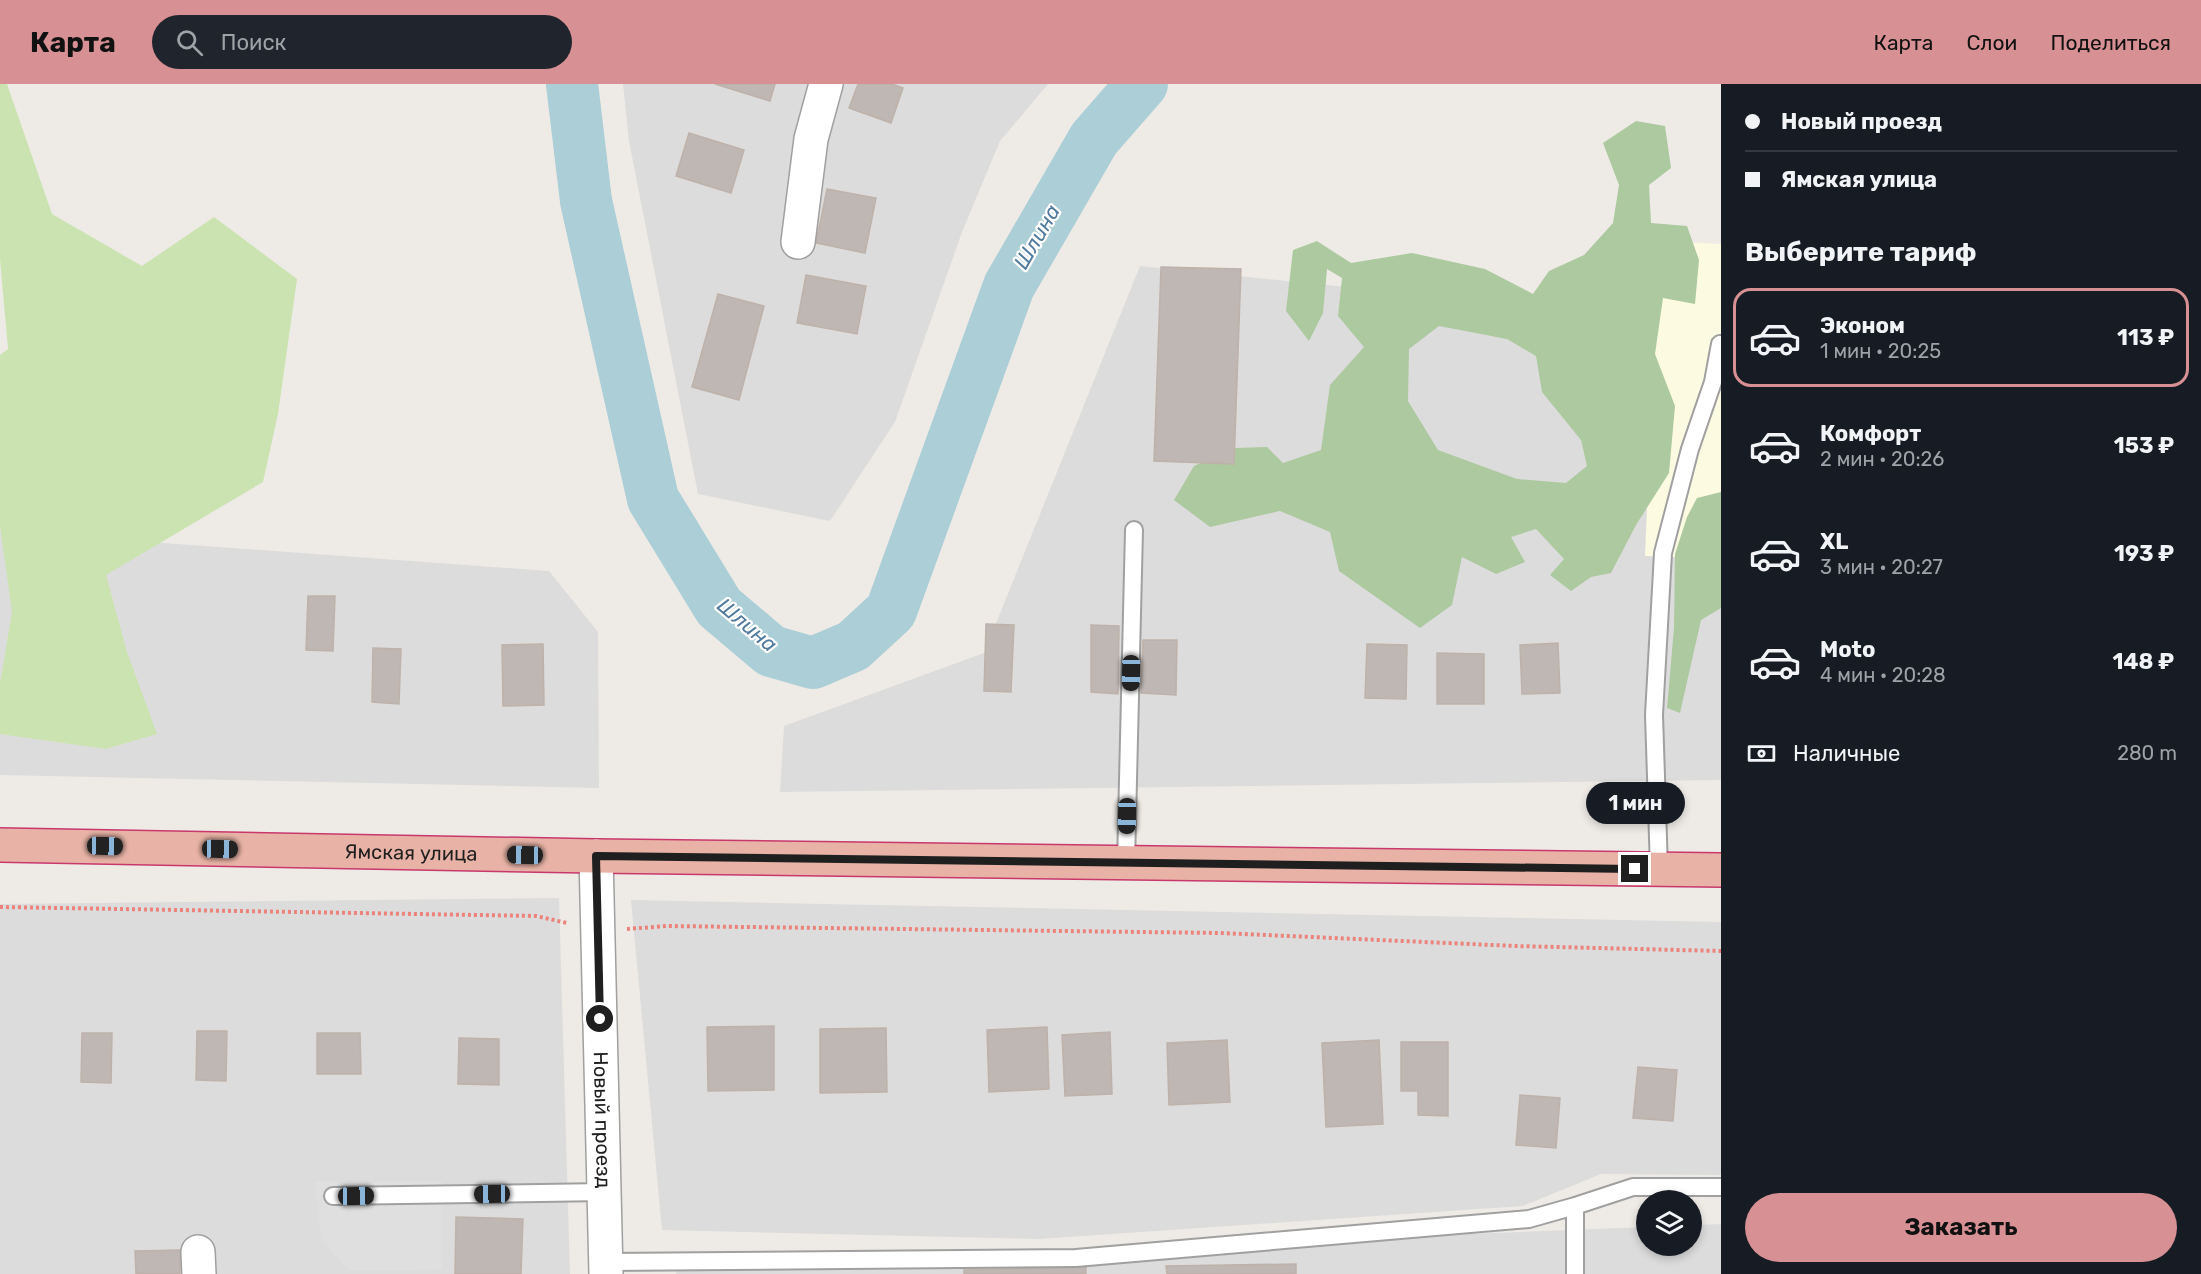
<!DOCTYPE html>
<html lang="ru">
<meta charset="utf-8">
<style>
body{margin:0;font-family:Rubik,sans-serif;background:#20242c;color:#f1f3f6;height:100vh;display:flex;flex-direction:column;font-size:22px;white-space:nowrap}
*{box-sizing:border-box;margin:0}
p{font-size:20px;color:#9ea1a6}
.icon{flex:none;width:33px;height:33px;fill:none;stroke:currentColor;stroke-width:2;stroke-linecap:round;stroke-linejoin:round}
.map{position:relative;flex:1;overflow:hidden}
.details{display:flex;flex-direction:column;background:#171b24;width:480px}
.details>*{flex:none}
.top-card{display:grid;align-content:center;height:132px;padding:0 24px;background:#171b24}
.fabs{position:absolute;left:1636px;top:1106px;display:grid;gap:12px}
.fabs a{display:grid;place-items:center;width:66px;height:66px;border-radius:50%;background:#171b24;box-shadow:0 3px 9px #0003;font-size:30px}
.end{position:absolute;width:27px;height:27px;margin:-14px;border:8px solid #1f1f1f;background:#fff;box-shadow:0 0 0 3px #fff}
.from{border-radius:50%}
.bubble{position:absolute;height:42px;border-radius:21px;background:#171b24;box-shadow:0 3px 9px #0003;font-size:20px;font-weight:700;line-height:42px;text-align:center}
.car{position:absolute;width:18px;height:36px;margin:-18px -9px;border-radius:8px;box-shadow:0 0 4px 2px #0007;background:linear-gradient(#222 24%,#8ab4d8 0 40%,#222 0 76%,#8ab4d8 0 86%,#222 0)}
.top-card b{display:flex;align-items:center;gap:21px;height:57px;font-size:22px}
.top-card b+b{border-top:2px solid #363941}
.top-card i{width:15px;height:15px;background:#f1f3f6}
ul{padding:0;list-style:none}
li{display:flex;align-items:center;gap:18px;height:99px;margin:0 12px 9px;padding:0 12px;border:3px solid transparent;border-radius:18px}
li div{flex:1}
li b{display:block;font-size:22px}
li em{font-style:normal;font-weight:700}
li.current{border-color:#d79093}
li>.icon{width:54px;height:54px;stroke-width:1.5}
h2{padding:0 24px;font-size:27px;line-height:72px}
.pay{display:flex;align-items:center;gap:15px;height:66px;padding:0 24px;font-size:22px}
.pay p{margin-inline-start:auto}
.button{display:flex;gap:12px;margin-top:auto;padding:12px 24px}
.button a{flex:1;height:69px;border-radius:36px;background:#d79093;color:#111;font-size:24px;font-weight:700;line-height:69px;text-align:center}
header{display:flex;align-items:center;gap:36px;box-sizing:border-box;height:84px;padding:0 30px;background:#d79093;color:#111}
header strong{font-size:28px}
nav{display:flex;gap:33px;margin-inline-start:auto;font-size:21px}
.search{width:420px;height:54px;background:#20242c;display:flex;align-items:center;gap:15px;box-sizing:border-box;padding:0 21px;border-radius:33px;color:#9ea1a6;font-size:22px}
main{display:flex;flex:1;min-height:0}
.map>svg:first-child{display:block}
.residential{fill:#dddcdc}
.education{fill:#fcfbe2}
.grass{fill:#cbe3b1}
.forest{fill:#adc99f;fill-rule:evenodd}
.parking{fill:#dfdfdf}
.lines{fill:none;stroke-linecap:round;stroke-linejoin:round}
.river{stroke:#abced7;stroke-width:52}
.building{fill:#beb7b3;stroke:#beb2aa;stroke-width:1.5}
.service-casing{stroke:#a0a0a0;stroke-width:20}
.minor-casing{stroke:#a0a0a0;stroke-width:36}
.trunk-casing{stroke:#c8386d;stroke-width:36}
.path{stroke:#eb837b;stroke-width:4;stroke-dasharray:3 3;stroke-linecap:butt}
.service{stroke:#fff;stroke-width:16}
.minor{stroke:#fff;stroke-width:33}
.trunk{stroke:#e8b3a6;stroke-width:33}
.route{stroke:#1f1f1f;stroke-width:8}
.labels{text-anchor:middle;stroke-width:4.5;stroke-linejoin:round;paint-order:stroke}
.street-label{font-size:20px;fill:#1f1f1f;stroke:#fff}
.water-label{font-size:21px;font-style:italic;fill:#527a9d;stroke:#fff}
</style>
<header>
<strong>Карта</strong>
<div class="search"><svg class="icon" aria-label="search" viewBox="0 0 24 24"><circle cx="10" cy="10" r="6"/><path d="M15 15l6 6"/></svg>Поиск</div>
<nav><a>Карта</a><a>Слои</a><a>Поделиться</a></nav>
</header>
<main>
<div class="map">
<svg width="1721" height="1190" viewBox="0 0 1721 1190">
<rect width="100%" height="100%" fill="#eeebe6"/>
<path class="residential" d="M623,0h425l-48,57 -38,91 -67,190 -65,99 -132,-27 -69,-353z
M1140,182l581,59v455l-941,12 4,-66 200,-73z
M0,447l549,40 49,61 1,156 -599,-13z
M559,814l11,376h-570v-370z
M631,816l1090,22v253l-120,-1 -78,32 -484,33 -377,-9z
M1721,1140v50h-1045l2,-9 969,-38v18h45v-20z"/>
<path class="education" d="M1658,157l63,3v315l-76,-3z"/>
<path class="grass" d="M0,0h7l45,130 90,52 72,-49 83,62 -19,135 -15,68 -157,93 21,77 30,82 -51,15 -106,-15v-51l12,-71 -12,-86v-171l8,-6 -8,-90z"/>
<path class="forest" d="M1636,37l29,5 6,42 -22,17 2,38 36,3 12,34 -4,44 -32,-6 -8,56 20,52 -6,67 -33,52 -25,48 -20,4 -20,14 -21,-16 14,-16 -28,-30 -25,8 14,25 -29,12 -34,-17 -10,48 -32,23 -81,-57 -9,-39 -50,-21 -70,16 -36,-27 20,-34 40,-18 33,-1 16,16 38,-13 9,-65 34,-38 -26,-31 4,-38 -15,-9 -4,44 -14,28 -23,-30 7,-61 24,-9 34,22 61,-10 73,16 48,25 16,-23 35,-16 29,-32 6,-38 -16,-42zM1439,242l68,13 29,17 6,36 39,48 6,26 -21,17 -49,-4 -79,-29 -30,-49 1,-52z
M1721,408v116l-20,12 -21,93 -13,-5 7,-80 1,-74 12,-37 10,-19z"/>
<path class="parking" d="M315,1098h127v88l-93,1 -28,-31z"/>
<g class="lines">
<path class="river" d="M572,0l14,117 67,298 66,108 52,44 42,12 40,-17 38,-35 118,-325 85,-147 48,-55"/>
</g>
<path class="building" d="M715,0h60l-5,17z
M858,0h34l11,4 -12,35 -42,-15z
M689,49l55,17 -13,43 -55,-17z
M827,105l49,9 -11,55 -49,-10z
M1161,183l80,2 -7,195 -80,-3z
M806,191l60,11 -9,48 -60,-11z
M718,210l46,12 -25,94 -47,-13z
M308,512h27l-2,55 -27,-1z
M986,540l28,1 -3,67 -27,-1z
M1091,541l28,1 -1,68 -27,-2z
M1143,556h34l-1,55 -35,-2z
M1558,559l2,50 -38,1 -2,-49z
M543,560l1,61 -41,1 -1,-61z
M1367,560l40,1 -1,54 -41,-1z
M373,564l28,1 -2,55 -27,-2z
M1437,569l47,1v50h-47z
M774,942v64l-66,1 -1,-64z
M1047,943l2,62 -60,3 -2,-62z
M886,944l1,64 -67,1v-64z
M197,947h30l-1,50 -30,-1z
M1110,948l2,62 -47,2 -3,-61z
M82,949h30l-1,50 -30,-1z
M317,949h43l1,41h-44z
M459,954l40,1v46l-41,-1z
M1227,956l3,62 -61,3 -2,-62z
M1379,956l4,84 -57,3 -4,-84z
M1401,958h47v74l-30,-1v-24h-17z
M1638,983l39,3 -4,51 -40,-3z
M1520,1011l40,3 -4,50 -40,-3z
M456,1133l67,2 -2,55h-66z
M180,1166v24h-44l-1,-23z
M1296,1180v10h-129l-1,-8z
M1086,1183v7h-122v-4z"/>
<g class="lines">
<g class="service-casing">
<path id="service" d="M1126,779l8,-333
M1659,785l-5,-154 9,-162 27,-104 23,-67 7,-38
M333,1112l272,-4
M606,1178l470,-4 453,-39 46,-13 58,-19h88
M1575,1190v-68"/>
</g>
<g class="minor-casing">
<g id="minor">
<path d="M798,158l13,-103 15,-55"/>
<path id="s1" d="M596,772l10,418"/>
<path d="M198,1168l1,22"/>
</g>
</g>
<g class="trunk-casing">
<g id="trunk">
<path id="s2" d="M0,761l596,11 1125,14"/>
</g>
</g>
<path class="path" d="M0,823l536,9 31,7
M627,845l40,-3 554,7 294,13 206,5"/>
<use href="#service" class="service"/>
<use href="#minor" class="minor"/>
<use href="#trunk" class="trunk"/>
</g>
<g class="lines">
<path class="route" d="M600,935l-4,-163 1039,13"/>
</g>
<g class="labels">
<g class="street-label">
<text dy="7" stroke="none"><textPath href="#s2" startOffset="411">Ямская улица</textPath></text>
<text dy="7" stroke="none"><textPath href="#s1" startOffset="264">Новый проезд</textPath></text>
</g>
<g class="water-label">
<text transform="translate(1037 153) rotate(-60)" y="7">Шлина</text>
<text transform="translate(747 541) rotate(40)" y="7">Шлина</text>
</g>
</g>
</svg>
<div class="fabs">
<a><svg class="icon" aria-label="layers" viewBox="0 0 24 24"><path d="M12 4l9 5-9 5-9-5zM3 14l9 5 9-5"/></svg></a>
</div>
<i class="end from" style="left:600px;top:935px"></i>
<i class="end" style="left:1635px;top:785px"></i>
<div class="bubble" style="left:1586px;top:698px;width:99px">1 мин</div>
<i class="car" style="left:1131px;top:589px;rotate:181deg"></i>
<i class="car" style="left:1127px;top:732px;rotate:181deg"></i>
<i class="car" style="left:105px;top:762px;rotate:91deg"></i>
<i class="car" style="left:220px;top:765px;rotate:91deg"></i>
<i class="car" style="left:525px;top:771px;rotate:271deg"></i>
<i class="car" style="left:492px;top:1110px;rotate:269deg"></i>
<i class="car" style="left:356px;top:1112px;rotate:89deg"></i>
</div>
<section class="details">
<div class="top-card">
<b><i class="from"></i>Новый проезд</b>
<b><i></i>Ямская улица</b>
</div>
<h2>Выберите тариф</h2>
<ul>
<li class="current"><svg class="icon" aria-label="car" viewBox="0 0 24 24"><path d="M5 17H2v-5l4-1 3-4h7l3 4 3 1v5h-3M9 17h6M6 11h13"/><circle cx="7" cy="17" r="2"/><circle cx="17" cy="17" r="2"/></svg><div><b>Эконом</b><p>1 мин · 20:25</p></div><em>113 ₽</em></li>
<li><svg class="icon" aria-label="car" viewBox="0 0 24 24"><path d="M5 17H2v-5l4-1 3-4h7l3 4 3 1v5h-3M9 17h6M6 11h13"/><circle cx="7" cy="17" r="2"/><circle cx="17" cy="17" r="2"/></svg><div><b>Комфорт</b><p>2 мин · 20:26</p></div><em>153 ₽</em></li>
<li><svg class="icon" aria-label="car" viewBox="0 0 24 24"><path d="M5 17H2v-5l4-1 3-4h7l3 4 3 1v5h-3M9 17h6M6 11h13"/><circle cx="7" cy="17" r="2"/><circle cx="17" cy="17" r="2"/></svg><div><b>XL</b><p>3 мин · 20:27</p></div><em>193 ₽</em></li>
<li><svg class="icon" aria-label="car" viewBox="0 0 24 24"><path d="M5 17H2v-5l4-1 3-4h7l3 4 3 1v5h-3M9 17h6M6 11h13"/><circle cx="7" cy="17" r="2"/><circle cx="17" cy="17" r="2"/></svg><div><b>Moto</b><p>4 мин · 20:28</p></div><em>148 ₽</em></li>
</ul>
<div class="pay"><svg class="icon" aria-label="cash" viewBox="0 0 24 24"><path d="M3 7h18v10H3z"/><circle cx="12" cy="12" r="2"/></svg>Наличные<p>280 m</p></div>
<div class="button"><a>Заказать</a></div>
</section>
</main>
